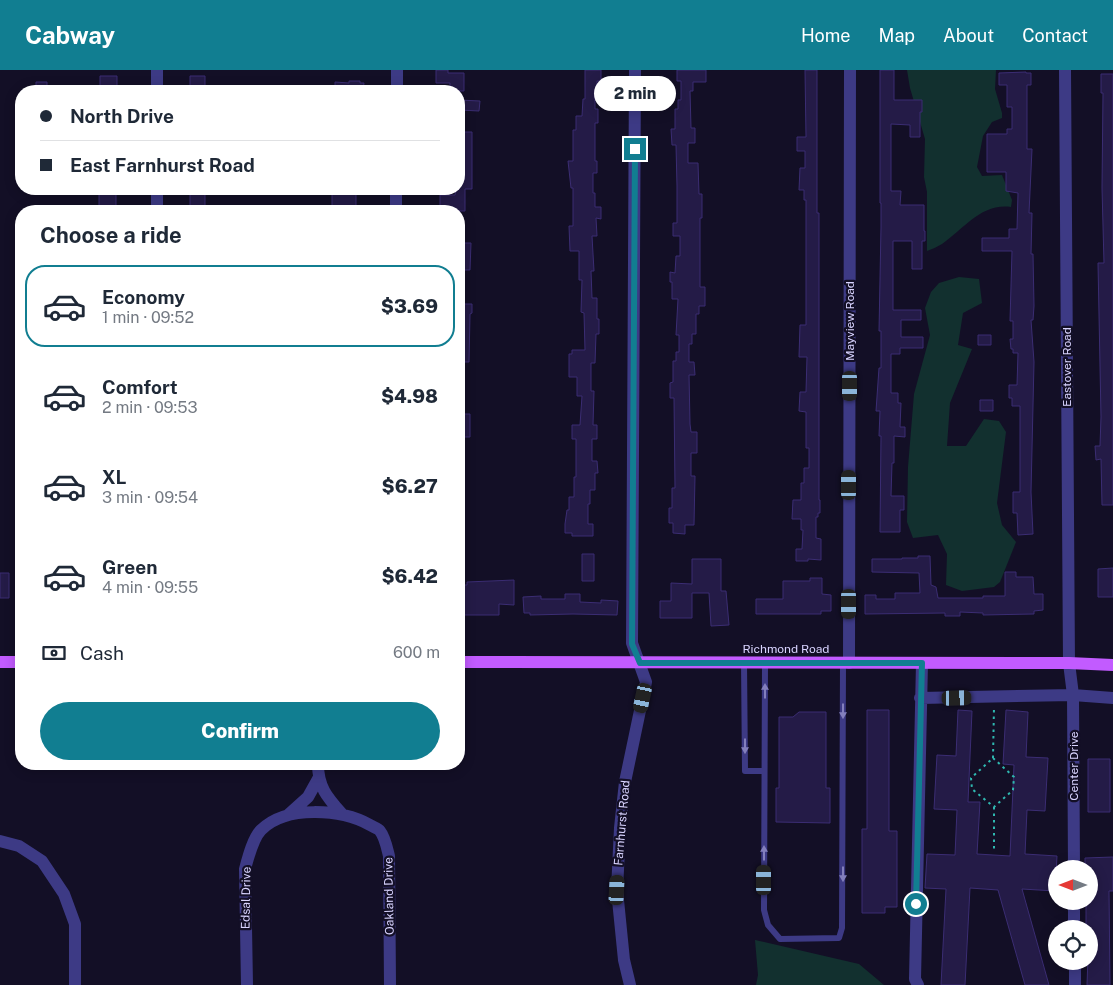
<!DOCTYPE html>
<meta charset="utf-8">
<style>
body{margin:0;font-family:"Public Sans",sans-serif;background:#f2f2f3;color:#1f2937;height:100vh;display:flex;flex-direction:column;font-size:19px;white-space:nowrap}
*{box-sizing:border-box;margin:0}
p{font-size:16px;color:#747a83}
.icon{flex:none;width:28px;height:28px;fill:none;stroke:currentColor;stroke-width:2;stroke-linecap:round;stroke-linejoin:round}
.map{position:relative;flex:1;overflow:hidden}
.side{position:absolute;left:15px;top:135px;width:450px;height:565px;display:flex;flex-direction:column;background:#fff;border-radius:20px;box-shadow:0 2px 12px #0003}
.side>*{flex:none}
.banner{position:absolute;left:15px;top:15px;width:450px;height:110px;border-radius:20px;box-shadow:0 2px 12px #0003;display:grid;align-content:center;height:110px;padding:0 25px;background:#fff}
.needle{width:32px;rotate:270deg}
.tools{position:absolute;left:1048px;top:790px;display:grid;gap:10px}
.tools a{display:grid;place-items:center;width:50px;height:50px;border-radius:50%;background:#fff;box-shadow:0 2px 12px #0003;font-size:25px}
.end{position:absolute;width:22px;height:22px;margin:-11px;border:6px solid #117e91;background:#fff;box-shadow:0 0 0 2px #fff}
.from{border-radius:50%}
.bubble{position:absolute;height:35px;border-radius:18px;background:#fff;box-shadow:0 2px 12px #0003;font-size:16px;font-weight:800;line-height:35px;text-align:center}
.car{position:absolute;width:15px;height:30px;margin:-15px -8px;border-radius:6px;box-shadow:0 0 4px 1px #0007;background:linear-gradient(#222 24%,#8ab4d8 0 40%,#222 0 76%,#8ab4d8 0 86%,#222 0)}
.banner b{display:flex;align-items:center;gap:18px;height:48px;font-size:19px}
.banner b+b{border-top:1px solid #e0e1e3}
.banner i{width:12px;height:12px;background:#1f2937}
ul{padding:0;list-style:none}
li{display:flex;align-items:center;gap:15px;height:82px;margin:0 10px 8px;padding:0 15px;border:2px solid transparent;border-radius:20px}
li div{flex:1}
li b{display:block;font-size:19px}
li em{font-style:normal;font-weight:800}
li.current{border-color:#117e91}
li>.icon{width:45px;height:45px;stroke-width:1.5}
h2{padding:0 25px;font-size:22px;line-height:60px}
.pay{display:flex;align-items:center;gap:12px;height:55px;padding:0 25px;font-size:19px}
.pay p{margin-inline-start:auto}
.primary-button{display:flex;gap:10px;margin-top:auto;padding:10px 25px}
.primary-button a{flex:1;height:58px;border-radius:30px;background:#117e91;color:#fff;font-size:20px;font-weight:800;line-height:58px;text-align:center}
header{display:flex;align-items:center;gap:30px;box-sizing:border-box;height:70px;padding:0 25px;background:#117e91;color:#fff}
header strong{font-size:24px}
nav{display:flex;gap:28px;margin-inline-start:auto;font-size:18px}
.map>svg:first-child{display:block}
.green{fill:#12302f}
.building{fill:#241b47;stroke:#3b2d73}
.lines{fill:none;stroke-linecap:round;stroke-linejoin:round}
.path{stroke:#2fb8b0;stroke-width:2;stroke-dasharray:2.5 4;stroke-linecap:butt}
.lane{stroke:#3d3a85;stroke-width:6}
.street{stroke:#3d3a85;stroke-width:12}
.primary{stroke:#c25bff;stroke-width:12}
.oneway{fill:#837fbc}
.route{stroke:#117e91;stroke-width:6}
.labels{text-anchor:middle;stroke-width:4.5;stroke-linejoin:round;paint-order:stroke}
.street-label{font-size:12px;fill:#d9d4ff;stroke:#130f26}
</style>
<header>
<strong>Cabway</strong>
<nav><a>Home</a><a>Map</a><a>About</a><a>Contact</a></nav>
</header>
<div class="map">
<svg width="1113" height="915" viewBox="0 0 1113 915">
<rect width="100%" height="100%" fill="#130f26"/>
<path class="green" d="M907,0h89l-1,19 7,24v5l-10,4 -9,14 -6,31 5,9 20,-1 10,25 -1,7c-30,-4 -47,22 -69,37 -5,3 -10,5 -15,7v-59l-3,-15 1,-38 -15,-51z
M959,207l20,2 3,24 -19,10 -5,32 14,4 -22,54 -3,43h19l18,-27 15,2 7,11 -9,71 5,22 14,17 -16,40 -6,5 -32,4 -16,-6 1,-31 -9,-19 -25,3 -6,-16 1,-55 6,-73 16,-59 -5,-27 6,-16 8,-9z
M755,870l104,24 25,21h-128l2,-10z"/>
<path class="building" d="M436,0h12v3h16v18h-14v-8h-14z
M585,0h16v11h-4v10h-2v18h3v14h-3v38h2v12h-4v20h2v14h6v12l-5,-1 1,18h-5l2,35h-3l1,27h5v21h2v15h-3l-1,29h-4v28h3l-1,34h4v14h-5v22h5l1,12h-3v17h-5v14h-2v20h5v12h-21v-3h-7v-9l2,-14h2v-13h5v-20h2v-38h-4v-14h8l2,-29h-5v-19h-8v-23h3v-4h13l-1,-37 -3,-1 1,-32h-3v-29h-9l-1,-25h4v-38h-2l-3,-27h5v-31h3v-14h6l1,-17h2z
M677,0h29v12h-13v9h-3l1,37h4v15h-7v20h10l1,31h3v24h-2v69h5v19h-6v8h-3v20h-4v10h-3v18h5l1,13h-6l1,49 1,8h6v21h-6v23h4l-1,49h-9v9l-12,-1v-10h-4v-15h3v-20h3l-1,-90h-4v-15l3,-1v-21h3v-9h3v-17h-3l2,-36h-6v-17h-2v-10l5,1 1,-17h4v-20h-7v-13h4v-37l-1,-41h-4l-1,-16h4v-20h3v-9h3v-19h-4z
M805,0h12v143h2v287h1v13h-2v4h-2v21l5,1v21l-13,-1v2h-12v-12h6l1,-19h-2v-11h-9l1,-19h8v-17h3v-15h5v-20h-3v-36l-7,-1 1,-19h6l1,-35h-8l1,-32h6v-125h-2v-10h-5l1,-22h5v-17h-8v-14h9z
M880,0h14v30h28v12h-2v25h-10v-12l-19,-1v67h10l-1,14h24v26h1v10h-3v28h-10v-28h-19v69h28v10h-20v17h22v11h-23v6h-9v39h7v10h3l-1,24h5v10l-11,-1v27h-2l-1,33h13v14h-4v22h-20l1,-96h-2l1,-25h-4l3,-43h2v-37h-2l2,-104v-24h-1z
M1026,2v1h5v12h-4v64h5l-3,64h3l-1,41h2l1,52 -1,14h-2l3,42 -3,130 2,42 -15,1 -1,-22h-4v-21h7v-86h-8v-8h-3v-13h8l1,-32h-5v-4h-2l-1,-10h3v-18h-3l2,-70h-30v-13h27v-9h8l1,-36 -12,-2v-19h-19v-38h20v-5h5v-22h-5v-22h-8v-12z
M1101,4h12v431h-11l-1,-46 -5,1 -1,-14h5l1,-29 -3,-154h6l-2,-75 1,-95h-2z
M100,6h17v15h-17z
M190,6h15v15h-15z
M349,11h11v2h4l-1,8h-28v-9l14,1z
M36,12h11v9h-11z
M459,30l21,1 -1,10 -20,-1z
M459,62h13v57h-7v22h-18v-4h-7v-12h15l1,-6h3z
M99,119h17v22h-17z
M190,119h15v22h-15z
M332,119l24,1v21h-24z
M459,173h12l-1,27h-11z
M459,234h13v9l-2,1 -1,48h-10z
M978,265h13v10h-13z
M980,330h13v11h-13z
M459,344h11v23h-11z
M582,484h12v27h-12z
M918,486h12l1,29 5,2 2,11h45v-2h22v-24h11v5h17l1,17h9v16l-9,1v3l-51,1v-2l-23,-1v4h-15v-3l-80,1v-19h11v4h19v-6h25l-1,-20 -47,-1v-13h30v-1h16z
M692,489h29v32h5l3,34 -18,1 -2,-33h-17v25h-32v-17h11v-18l21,1z
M1113,498v29h-15v-28z
M0,503h9v25h-9z
M810,508h12v16l9,1v16h-10v3h-65v-15h27v-18h27z
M514,510v25l-15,-1v11h-35v-13h-5v-17h8v-3z
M565,524h15v8l21,1v-3l17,1 -1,14 -44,-1 -43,1v-2h-6l-1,-16 18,-1v3h24z
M867,640h22v121h8v76h-12v6h-23v-84h5z
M958,640l14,1 -4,91h12l-3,52 33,2 4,-91 -11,-1 3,-54 22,2 -2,45 22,1 -3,53 -18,-1 -2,44 32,2 -2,35 -33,-2 27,96h-24l-27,-95 -28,-2 -5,97h-24l5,-96 -21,-1 2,-34 28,1 2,-45 -23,-1 3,-54 19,1z
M799,642h27v76h4v35l-54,-1v-34h3v-71h14z
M1088,689h22v53h-22z
M1113,787v34h-4l1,94h-23l2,-56h-3v-28h3v-32h-4v-11z"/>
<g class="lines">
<path class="path" d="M993,688l21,19 -1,13 -19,17 -22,-18 -1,-11z
M993,688l1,-51
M994,737v44"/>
<path class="lane" d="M744,592l1,109h19
M765,593l-1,247 4,15 12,14 59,-1 3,-10 1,-265"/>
<path class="street" d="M1065,0l4,593 4,32 1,174
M157,21v-21
M397,21v-21
M157,141v-22
M396,141v-22
M849,593l1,-593
M920,628l153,-3 40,3
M318,694c0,23 9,33 24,50
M288,745l20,-18 10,-18
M0,771l19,5 23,15 22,33 11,30v61
M1074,831v28
M1075,891v24
M247,915l-2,-116c3,-11 8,-31 16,-39 25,-25 80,-21 109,-5 3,2 8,3 10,6 5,6 7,17 9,25l1,129
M630,915l-6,-25 -7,-70 3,-62 5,-46 21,-100 -14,-39 3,-573
M918,915l-3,-6 7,-316"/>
<path class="primary" d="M0,592h21
M459,592l610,1 44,2"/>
</g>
<defs><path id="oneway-solid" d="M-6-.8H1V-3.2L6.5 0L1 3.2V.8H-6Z" transform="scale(1.25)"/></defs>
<g class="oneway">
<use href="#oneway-solid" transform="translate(765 621) rotate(-90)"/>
<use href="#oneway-solid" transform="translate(843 641) rotate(90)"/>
<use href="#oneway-solid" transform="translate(745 676) rotate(90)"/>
<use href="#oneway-solid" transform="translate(764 783) rotate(-90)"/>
<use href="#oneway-solid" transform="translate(843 804) rotate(90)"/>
</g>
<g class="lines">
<path class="route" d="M635,79l-3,495 8,19h282l-6,241"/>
</g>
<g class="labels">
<g class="street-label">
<text transform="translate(850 251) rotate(-90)" y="4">Mayview Road</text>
<text transform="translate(1067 297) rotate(-90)" y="4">Eastover Road</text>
<text x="786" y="583">Richmond Road</text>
<text transform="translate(1074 696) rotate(-90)" y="4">Center Drive</text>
<text transform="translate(622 753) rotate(-85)" y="4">Farnhurst Road</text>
<text transform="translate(389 826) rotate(-91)" y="4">Oakland Drive</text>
<text transform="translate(246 828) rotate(-89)" y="4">Edsal Drive</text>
</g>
</g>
</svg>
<div class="tools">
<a><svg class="needle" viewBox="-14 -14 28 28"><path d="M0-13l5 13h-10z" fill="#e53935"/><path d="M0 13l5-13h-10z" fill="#747a83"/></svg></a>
<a><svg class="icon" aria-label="locate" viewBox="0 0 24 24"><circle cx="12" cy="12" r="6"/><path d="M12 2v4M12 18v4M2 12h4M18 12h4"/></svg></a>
</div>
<i class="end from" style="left:916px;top:834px"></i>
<i class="end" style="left:635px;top:79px"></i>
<div class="bubble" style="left:594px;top:6px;width:82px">2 min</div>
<i class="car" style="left:850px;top:316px;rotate:180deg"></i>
<i class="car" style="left:849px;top:415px;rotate:0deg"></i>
<i class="car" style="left:849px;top:534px;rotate:180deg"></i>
<i class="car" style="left:643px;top:628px;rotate:192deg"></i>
<i class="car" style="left:957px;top:628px;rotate:89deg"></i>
<i class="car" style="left:764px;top:810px;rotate:0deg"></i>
<i class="car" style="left:617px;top:820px;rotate:3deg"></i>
<div class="banner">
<b><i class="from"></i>North Drive</b>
<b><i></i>East Farnhurst Road</b>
</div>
<section class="side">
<h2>Choose a ride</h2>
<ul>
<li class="current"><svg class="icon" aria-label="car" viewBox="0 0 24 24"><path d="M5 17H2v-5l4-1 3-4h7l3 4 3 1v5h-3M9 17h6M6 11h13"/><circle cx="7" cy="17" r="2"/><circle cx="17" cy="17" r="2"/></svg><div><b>Economy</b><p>1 min · 09:52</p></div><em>$3.69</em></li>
<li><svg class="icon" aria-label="car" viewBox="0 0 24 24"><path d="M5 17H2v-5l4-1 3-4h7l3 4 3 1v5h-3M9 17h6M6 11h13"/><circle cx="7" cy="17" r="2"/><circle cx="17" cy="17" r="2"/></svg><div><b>Comfort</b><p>2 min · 09:53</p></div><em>$4.98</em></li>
<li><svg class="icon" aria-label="car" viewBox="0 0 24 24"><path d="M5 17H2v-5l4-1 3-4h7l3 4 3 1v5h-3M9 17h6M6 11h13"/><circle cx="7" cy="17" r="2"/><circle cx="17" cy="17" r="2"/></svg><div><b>XL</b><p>3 min · 09:54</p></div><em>$6.27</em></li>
<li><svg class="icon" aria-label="car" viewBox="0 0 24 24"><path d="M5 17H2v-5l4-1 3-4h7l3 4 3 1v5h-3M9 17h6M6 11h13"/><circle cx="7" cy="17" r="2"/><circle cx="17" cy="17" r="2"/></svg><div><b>Green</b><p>4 min · 09:55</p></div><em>$6.42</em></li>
</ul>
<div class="pay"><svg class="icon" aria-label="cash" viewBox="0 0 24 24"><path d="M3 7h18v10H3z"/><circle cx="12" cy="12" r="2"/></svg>Cash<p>600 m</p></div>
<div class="primary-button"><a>Confirm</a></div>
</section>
</div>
